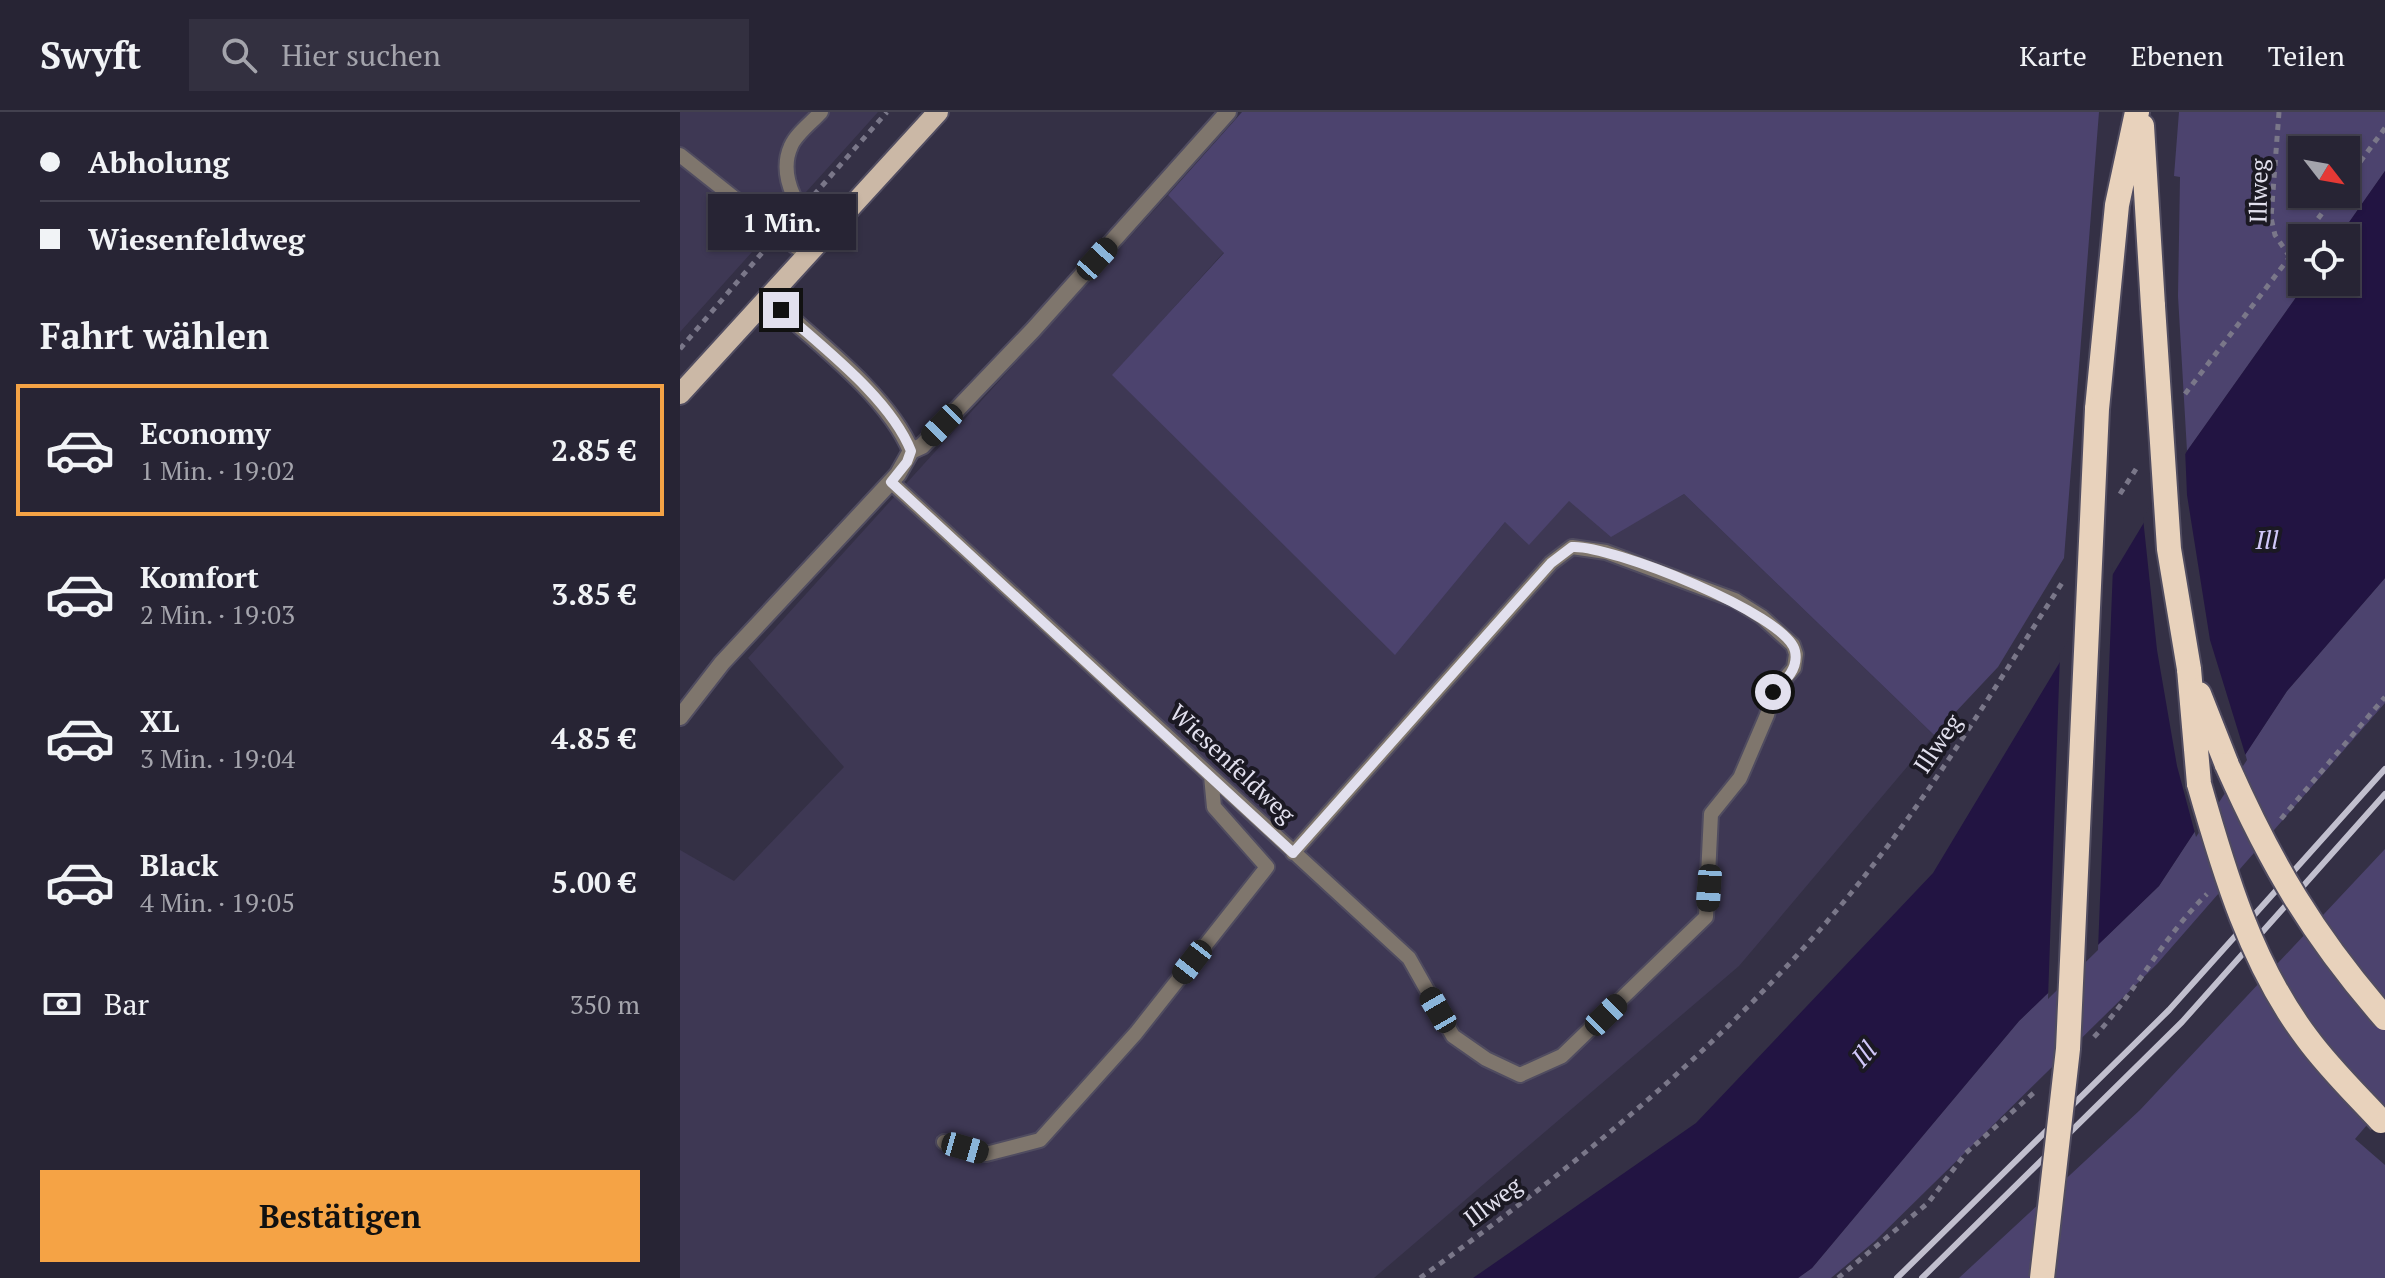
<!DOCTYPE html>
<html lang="de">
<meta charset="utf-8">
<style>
body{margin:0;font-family:"PT Serif",serif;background:#333040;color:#f1f3f6;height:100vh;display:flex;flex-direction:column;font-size:30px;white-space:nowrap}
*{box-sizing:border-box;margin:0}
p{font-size:26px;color:#a4a4ac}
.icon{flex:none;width:44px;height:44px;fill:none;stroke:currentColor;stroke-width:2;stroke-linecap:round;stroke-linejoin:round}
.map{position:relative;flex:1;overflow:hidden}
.side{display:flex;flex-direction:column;background:#272434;width:680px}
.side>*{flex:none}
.banner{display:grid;align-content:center;height:176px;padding:0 40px;background:#272434}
.needle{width:52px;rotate:121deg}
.fabs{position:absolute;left:1608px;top:24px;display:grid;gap:16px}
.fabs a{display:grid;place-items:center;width:72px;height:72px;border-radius:0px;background:#272434;box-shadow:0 2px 6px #0004,0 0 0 2px #43414f;font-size:40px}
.end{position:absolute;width:36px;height:36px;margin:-18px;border:10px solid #e2e0ee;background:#111;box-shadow:0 0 0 4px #111}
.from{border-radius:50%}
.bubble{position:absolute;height:56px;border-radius:0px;background:#272434;box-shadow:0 2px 6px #0004,0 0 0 2px #43414f;font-size:26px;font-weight:600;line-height:56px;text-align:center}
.car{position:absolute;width:24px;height:48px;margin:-24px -12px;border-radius:10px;box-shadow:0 0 6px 2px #0007;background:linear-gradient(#222 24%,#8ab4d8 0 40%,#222 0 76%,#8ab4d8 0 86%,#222 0)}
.banner b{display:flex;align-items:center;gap:28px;height:76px;font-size:30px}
.banner b+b{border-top:2px solid #43414f}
.banner i{width:20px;height:20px;background:#f1f3f6}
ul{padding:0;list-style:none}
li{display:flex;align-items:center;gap:24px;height:132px;margin:0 16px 12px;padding:0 24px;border:4px solid transparent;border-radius:0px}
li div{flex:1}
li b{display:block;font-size:30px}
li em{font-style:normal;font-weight:600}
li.selected{border-color:#f5a345}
li>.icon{width:72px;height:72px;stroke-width:1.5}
h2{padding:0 40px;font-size:36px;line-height:96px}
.pay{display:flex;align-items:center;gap:20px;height:88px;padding:0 40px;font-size:30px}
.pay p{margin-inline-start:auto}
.button{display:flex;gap:16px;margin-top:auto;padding:16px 40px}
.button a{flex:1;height:92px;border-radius:0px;background:#f5a345;color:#111;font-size:32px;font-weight:600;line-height:92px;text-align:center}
header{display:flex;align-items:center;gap:48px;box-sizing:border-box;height:112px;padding:0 40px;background:#272434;border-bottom:2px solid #43414f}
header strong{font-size:38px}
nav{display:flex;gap:44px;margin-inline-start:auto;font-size:28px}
.search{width:560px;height:72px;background:#333040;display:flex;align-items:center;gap:20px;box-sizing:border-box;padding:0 28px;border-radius:0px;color:#a4a4ac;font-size:30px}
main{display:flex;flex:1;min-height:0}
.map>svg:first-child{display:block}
.built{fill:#3e3854}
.green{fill:#4c436e;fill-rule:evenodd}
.water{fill:#221442}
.pier{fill:#343045}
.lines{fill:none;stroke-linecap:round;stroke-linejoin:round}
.service-casing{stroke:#504c60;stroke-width:18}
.minor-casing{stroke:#504c60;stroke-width:20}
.primary-casing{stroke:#504c60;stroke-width:24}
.motorway-casing{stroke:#504c60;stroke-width:28}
.path{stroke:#7a7789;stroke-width:5;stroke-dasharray:6 6;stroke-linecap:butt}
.service{stroke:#7f766d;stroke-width:14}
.minor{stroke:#7f766d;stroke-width:16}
.primary{stroke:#cbb8a6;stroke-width:20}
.motorway{stroke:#e8d2bc;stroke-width:24}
.rail{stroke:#c1bfce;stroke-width:6}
.motorway-bridge-casing{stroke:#504c60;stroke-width:28;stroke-linecap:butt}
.motorway-bridge{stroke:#e8d2bc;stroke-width:24}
.route{stroke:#e2e0ee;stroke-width:10}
.labels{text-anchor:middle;stroke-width:8;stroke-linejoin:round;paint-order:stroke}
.street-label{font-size:24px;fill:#e2e0ee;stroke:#1b1923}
.water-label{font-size:26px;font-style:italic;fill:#d0c7f8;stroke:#1b1923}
</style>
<header>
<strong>Swyft</strong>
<div class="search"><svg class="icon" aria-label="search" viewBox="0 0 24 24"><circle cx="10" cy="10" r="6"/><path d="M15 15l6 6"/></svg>Hier suchen</div>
<nav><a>Karte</a><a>Ebenen</a><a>Teilen</a></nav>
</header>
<main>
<section class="side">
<div class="banner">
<b><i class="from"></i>Abholung</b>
<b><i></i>Wiesenfeldweg</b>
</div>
<h2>Fahrt wählen</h2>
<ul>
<li class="selected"><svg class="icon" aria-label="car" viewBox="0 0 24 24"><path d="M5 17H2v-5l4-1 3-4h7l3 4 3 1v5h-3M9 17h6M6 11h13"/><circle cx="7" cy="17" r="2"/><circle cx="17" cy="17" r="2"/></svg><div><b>Economy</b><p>1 Min. · 19:02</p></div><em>2.85 €</em></li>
<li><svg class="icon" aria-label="car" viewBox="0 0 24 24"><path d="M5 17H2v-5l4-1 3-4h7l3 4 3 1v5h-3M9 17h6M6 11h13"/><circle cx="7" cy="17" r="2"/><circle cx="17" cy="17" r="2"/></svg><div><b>Komfort</b><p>2 Min. · 19:03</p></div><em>3.85 €</em></li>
<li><svg class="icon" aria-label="car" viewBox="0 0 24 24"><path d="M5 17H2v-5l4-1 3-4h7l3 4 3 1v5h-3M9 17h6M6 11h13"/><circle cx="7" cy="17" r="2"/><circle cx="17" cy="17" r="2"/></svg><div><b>XL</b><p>3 Min. · 19:04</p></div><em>4.85 €</em></li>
<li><svg class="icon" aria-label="car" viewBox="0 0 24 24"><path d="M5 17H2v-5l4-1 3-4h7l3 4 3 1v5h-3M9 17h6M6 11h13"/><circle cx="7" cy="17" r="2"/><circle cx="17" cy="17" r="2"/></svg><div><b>Black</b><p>4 Min. · 19:05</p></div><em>5.00 €</em></li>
</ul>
<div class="pay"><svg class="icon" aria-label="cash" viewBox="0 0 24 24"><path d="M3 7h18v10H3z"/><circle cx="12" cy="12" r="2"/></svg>Bar<p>350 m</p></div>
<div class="button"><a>Bestätigen</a></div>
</section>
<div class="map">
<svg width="1705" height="1166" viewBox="0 0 1705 1166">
<rect width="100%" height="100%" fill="#343045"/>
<path class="built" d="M0,0h198l-198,220z
M488,83l56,57 -111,123 282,279 110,-132 64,-22 42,36 73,-42 250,241 -195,231 -365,312h-694v-428l54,31 110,-114 -96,-109z"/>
<path class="green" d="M562,0h857l-35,446 -66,109 -64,68 -250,-241 -73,43 -42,-36 -40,44 -24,-23 -110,133 -283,-280 112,-122 -56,-58z
M1499,0h206v59l-47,67h-36v44h5l-120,169 -9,-155 2,-119 -6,-1zM1622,38h44v44h-44z
M1705,466v125l-228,261 -282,277 -44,37h-33l14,-10 207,-247 140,-135 128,-195z
M1705,737v255l-30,35 30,26v113h-426l181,-168z"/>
<path class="water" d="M1705,59v407l-98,113 -128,195 -140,135 -207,247 -14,10h-325l223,-155 237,-250 254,-422 120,-169h39v-44h-8z"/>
<path class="pier" d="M1505,336l2,47 23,145 37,120 -51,77 -19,-71 -20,-116 -14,-132z
M1433,455l-15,383 -50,49 12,-345z"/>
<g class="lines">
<g class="service-casing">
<path id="service" d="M141,0c-9,10 -25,22 -30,34 -15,33 11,68 31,92
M0,43l126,100
M211,370l518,476 44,78 33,23 34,16 42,-19 144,-139 5,-103 29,-36 27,-63 6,-23 21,-24 2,-14 -3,-9 -31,-28 -27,-17 -129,-48 -34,-5 -21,16 -258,290
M264,1030l42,12 54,-14 96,-107 131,-166 -53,-60 -3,-31"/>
</g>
<g class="minor-casing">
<path id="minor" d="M231,339l11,-5 111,-116 195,-218
M0,605l42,-54 176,-189 13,-23c-23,-56 -98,-112 -143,-153"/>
</g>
<g class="primary-casing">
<path id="primary" d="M0,282l258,-282"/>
</g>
<g class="motorway-casing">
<path id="motorway" d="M1462,14l11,180
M1417,297l20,-204 20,-93
M1509,557l10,115
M1519,582l28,71"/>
</g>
<path class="path" d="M1599,0l-8,106 4,17 15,22
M1666,69l39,-53
M134,83l73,-83
M1624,126l32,-44
M0,237l87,-102
M1505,282l117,-153
M1440,382l16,-25
M1601,707l104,-122
M1414,925c42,-45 69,-100 113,-143
M740,1166c156,-112 309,-236 431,-385 80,-98 143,-205 211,-310
M1158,1166l90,-75 38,-50 71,-63"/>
<use href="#service" class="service"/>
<use href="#minor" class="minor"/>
<use href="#primary" class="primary"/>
<use href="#motorway" class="motorway"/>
<path class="rail" d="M1217,1166l272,-268 216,-241
M1242,1166l260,-256 203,-228"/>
<g class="motorway-bridge-casing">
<path id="motorway-bridge" d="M1473,194l16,243 20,120
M1547,653c44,99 86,171 158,253
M1519,672c25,88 52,180 108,254 22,30 49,56 74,83
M1362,1166l26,-229 29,-640"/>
</g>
<use href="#motorway-bridge" class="motorway-bridge"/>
</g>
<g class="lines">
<path class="route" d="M101,198c42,38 109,88 130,141l-4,11 -16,20 402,371 258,-290 21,-16c36,-3 215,67 223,104 4,18 -10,30 -22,41"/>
</g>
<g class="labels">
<g class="street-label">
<text transform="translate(1579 79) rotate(-89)" y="8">Illweg</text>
<text transform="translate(1258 632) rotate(-56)" y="8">Illweg</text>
<text transform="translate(552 652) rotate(43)" y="8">Wiesenfeldweg</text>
<text transform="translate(813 1090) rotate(-37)" y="8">Illweg</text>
</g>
<g class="water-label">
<text x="1587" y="437">Ill</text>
<text transform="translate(1184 942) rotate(-48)" y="9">Ill</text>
</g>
</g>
</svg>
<div class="fabs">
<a><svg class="needle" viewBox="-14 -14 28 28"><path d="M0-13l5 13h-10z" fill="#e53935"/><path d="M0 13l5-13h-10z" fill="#a4a4ac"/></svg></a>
<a><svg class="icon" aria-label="locate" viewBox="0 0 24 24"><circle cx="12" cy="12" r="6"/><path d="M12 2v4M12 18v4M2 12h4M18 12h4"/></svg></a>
</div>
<i class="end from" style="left:1093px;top:580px"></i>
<i class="end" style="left:101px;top:198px"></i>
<div class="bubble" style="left:28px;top:82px;width:148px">1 Min.</div>
<i class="car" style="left:417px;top:147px;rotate:42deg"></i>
<i class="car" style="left:262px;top:313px;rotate:224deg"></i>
<i class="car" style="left:1029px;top:776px;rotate:184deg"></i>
<i class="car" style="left:512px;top:850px;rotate:218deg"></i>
<i class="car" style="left:758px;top:898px;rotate:330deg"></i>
<i class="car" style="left:926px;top:903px;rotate:46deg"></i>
<i class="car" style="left:285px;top:1036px;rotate:106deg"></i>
</div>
</main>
